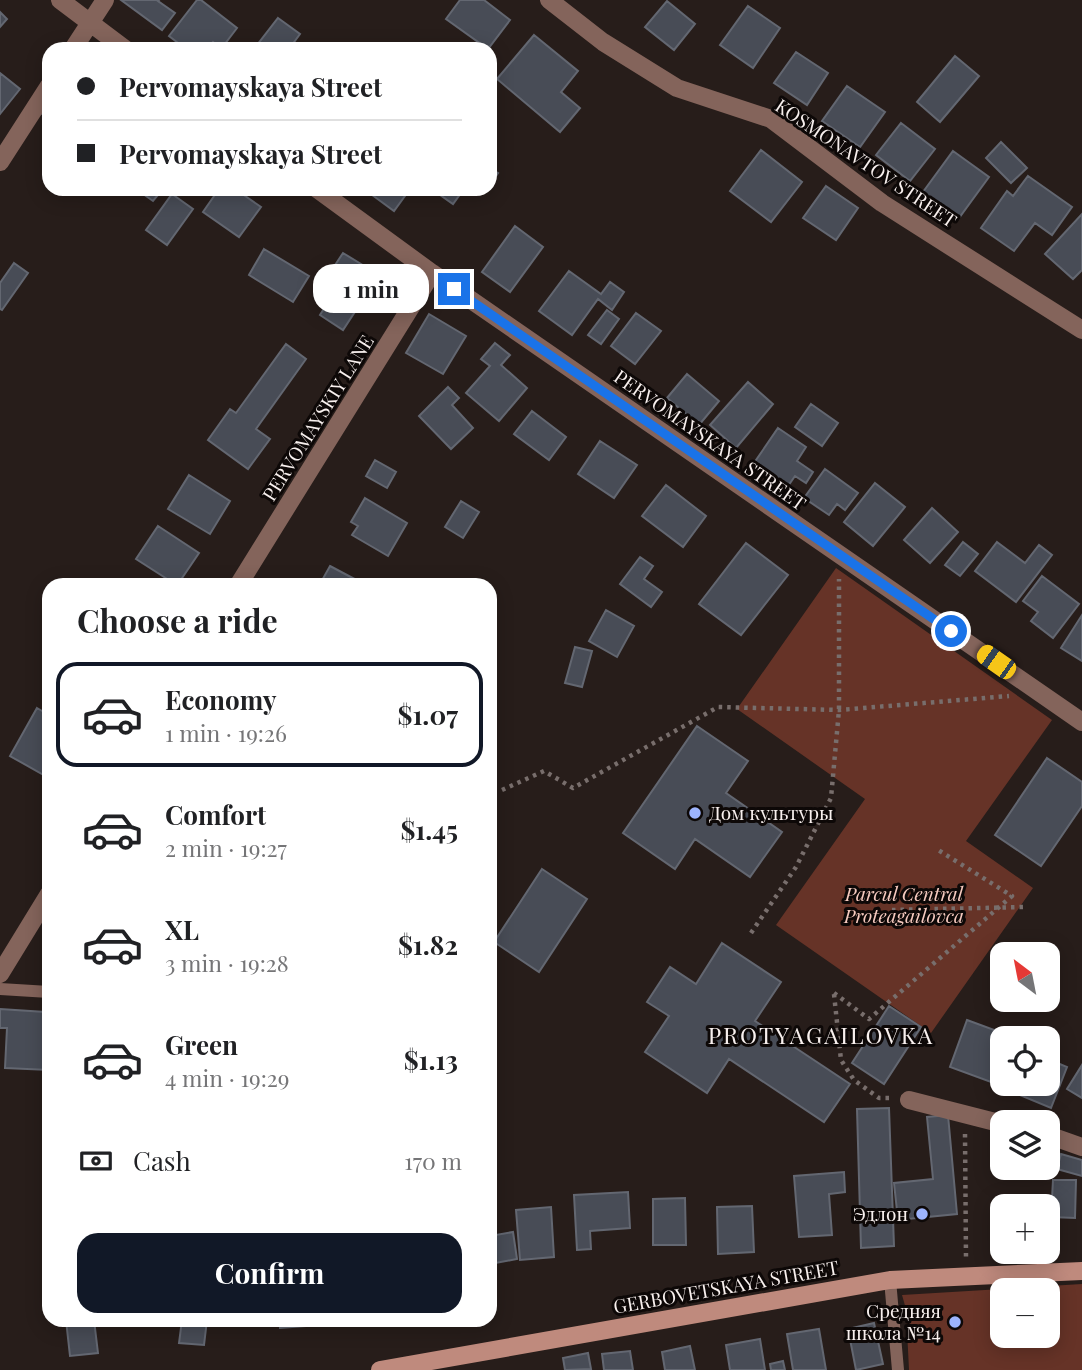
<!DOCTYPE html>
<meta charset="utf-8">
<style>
body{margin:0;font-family:"Playfair Display",serif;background:#f2f2f2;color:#202124;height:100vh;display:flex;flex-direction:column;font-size:26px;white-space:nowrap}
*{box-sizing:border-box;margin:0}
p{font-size:23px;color:#757577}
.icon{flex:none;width:38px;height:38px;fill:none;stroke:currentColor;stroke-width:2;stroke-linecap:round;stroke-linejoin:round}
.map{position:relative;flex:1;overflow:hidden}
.panel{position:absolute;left:42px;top:578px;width:455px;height:749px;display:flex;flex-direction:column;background:#fff;border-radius:21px;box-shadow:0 4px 18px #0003}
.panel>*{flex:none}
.guide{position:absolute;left:42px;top:42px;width:455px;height:154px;border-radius:21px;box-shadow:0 4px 18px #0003;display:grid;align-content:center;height:154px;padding:0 35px;background:#fff}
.needle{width:46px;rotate:328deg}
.fabs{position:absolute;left:990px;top:942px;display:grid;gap:14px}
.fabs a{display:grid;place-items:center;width:70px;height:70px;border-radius:14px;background:#fff;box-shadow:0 4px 18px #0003;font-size:35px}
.end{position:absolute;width:32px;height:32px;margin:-16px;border:9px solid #1a73e8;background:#fff;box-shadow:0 0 0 4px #fff}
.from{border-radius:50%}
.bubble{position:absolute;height:49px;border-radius:21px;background:#fff;box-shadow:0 4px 18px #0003;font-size:23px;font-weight:700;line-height:49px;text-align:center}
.car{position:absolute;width:21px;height:42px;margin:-21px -10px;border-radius:9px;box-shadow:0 0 5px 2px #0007;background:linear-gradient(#f5c518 24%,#345 0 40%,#f5c518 0 76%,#345 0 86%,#f5c518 0)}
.guide b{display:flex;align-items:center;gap:24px;height:66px;font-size:26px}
.guide b+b{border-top:2px solid #e0e0e0}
.guide i{width:18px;height:18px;background:#202124}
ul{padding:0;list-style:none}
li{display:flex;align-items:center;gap:21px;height:105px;margin:0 14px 10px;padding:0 21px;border:4px solid transparent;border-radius:21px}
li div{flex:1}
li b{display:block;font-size:26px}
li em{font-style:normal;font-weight:700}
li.active{border-color:#111827}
li>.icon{width:63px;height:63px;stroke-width:1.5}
h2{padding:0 35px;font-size:32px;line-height:84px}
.pay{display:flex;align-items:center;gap:18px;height:77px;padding:0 35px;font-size:26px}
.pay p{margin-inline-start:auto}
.button{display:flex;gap:14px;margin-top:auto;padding:14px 35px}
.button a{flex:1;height:80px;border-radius:21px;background:#111827;color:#fff;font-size:28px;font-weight:700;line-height:80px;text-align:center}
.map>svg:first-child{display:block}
.green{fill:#663327;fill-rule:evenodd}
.building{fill:#484c56;stroke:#636771;stroke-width:2}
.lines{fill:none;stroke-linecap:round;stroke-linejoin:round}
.path{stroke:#786e6c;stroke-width:4.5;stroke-dasharray:3.5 5;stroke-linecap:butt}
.lane{stroke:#84645b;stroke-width:12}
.street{stroke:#84645b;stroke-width:18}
.secondary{stroke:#bf8a7d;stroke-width:18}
.route{stroke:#1a73e8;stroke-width:9}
.poi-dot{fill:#9db4fd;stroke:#0d0807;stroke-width:2.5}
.labels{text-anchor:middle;stroke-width:6;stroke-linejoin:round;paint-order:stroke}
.street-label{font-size:19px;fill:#f8f0ee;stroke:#0d0807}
.poi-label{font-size:19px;fill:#f8f0ee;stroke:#0d0807;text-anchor:end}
.park-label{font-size:19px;font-style:italic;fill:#f6cabf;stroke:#0d0807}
.quarter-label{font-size:23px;letter-spacing:2px;fill:#f8f0ee;stroke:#0d0807}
</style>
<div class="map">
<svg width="1082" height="1370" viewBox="0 0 1082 1370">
<rect width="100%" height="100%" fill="#271d1a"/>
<path class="green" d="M836,568l216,152 -86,121 67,47 -102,145 -155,-108 89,-126 -128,-90z
M1082,1284v86h-173l-3,-61 -4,-14zM1003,1290h45v45h-45z"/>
<path class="building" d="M121,0h38l-1,1 17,12 -13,17z
M197,0h4l36,28 -16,21 -8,-7 -6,7h-21l-17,-13z
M460,0h24l26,20 -22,29 -42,-30z
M667,1l28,23 -21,26 -29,-23z
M748,6l32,22 -27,40 -33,-23z
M0,12l7,7 -7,8z
M278,18l22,16 -11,15h-35z
M534,35l44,36 -17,21 19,16 -20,24 -63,-53z
M796,52l32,21 -21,32 -33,-22z
M955,56l24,20 -39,46 -23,-20z
M0,73l20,16 -20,25z
M847,86l38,26 -25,35 -38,-26z
M49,103v16l-8,-6z
M901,123l34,26 -25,32 -34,-26z
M1001,142l26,26 -16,15 -25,-25z
M761,150l41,32 -31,40 -41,-31z
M953,151l36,26 -30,41 -36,-26z
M490,168l8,5 -8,12z
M1028,176l44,31 -20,28 -17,-12 -21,28 -33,-23 26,-37 6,5z
M826,186l32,22 -22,32 -33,-22z
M136,189h27l-10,12z
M219,189h16l26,18 -22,30 -36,-25z
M371,189h39l-16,22 -26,-19z
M439,189h25l-11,15 -17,-12z
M172,194l21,15 -26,36 -21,-15z
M1082,214v56l-9,9 -28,-25z
M515,226l28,21 -33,45 -28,-20z
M264,249l45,27 -16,26 -44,-27z
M343,253l36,22 -36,55 -23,-15 10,-16 -12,-8z
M14,263l14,10 -26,37 -2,-1v-26z
M569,271l32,23 9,-12 14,10 -12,18 -14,-11 -26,36 -33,-24z
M607,310l12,9 -18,25 -13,-9z
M636,313l25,18 -26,33 -24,-18z
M429,314l37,22 -23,38 -37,-21z
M495,343l15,12 -9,10 26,23 -28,33 -33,-28 24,-27 -9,-7z
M286,344l20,15 -50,70 14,10 -22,30 -40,-29 22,-31 6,4z
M687,374l32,27 -20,24 -32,-27z
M748,382l25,22 -37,44 -26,-23z
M448,387l11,11 -7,7 21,23 -22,21 -32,-33z
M811,404l27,19 -16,23 -27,-19z
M532,411l34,26 -17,23 -35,-26z
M778,428l28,19 -9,14 16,11 -7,11 -11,-7 -7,10 -34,-23z
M600,441l37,24 -23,33 -36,-24z
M375,460l21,12 -9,16 -21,-12z
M825,469l33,24 -13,17 -8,-6 -8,11 -25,-17z
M189,475l41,26 -20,33 -42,-25z
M875,483l30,24 -32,39 -29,-24z
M666,485l40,31 -23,31 -41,-31z
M365,498l42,25 -19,33 -36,-21 6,-9 -7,-4z
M461,501l18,11 -16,26 -18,-11z
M932,508l26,24 -28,31 -26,-23z
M158,526l41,27 -21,31h-3l-39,-25z
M963,542l15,12 -18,22 -15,-11z
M997,542l28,21 14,-18 13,10 -36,47 -41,-31z
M746,543l42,32 -47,60 -42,-31z
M640,557l13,9 -9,13 18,13 -11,15 -31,-23z
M330,566l34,18h-44z
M1042,576l37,28 -26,34 -22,-17 7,-9 -15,-11z
M606,610l28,16 -17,31 -28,-16z
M1082,615v46l-21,-13z
M575,647l17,4 -10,36 -17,-4z
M37,708l12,7v63l-39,-22z
M697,726l51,35 -22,32 56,39 -32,45 -55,-38 -20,30 -52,-36z
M1047,758l35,24v24l-41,60 -46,-31z
M542,869l45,30 -48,73 -45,-30z
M722,943l59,39 -26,39 95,63 -26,38 -95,-63 -22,34 -62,-41 24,-36 -22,-14 23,-35 26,17z
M889,1006l32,21 -37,57 -32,-21z
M0,1009l45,3v14h4v44l-44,-2 2,-40h-7z
M967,1020l41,15 -1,3h-4v12l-12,32 -41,-15z
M1048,1059l19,8 -16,41 -36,-15 4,-10h29z
M1082,1065v33l-15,-9z
M889,1108l5,138 -33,2 -4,-139z
M948,1115l9,99 -59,6 -4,-37 39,-4 -6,-62z
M1061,1154l21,6v16l-25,-7z
M844,1172l1,20 -16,2 3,41 -33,2 -5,-61z
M1053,1180h23l-1,38 -24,-1z
M628,1192l2,36 -40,3 1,18 -14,1 -3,-55z
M685,1198l1,47h-33v-46z
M752,1206l2,46 -36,2 -1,-47z
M551,1207l3,50 -34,3 -4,-50z
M513,1232l4,27 -27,5v-28z
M66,1320h28l4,33 -28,3z
M182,1320h25l-3,25 -25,-2z
M225,1320h30v5h-30z
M280,1320h24l1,6 -25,2z
M342,1320h32v3l-32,-2z
M874,1323l9,41 -27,6 -8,-41z
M819,1329l7,41h-33l-6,-36z
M760,1339l5,31h-35l-4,-25z
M690,1346l5,24h-30l-3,-18z
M630,1351l3,19h-29l-2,-16z
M588,1353l3,16 -26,1 -2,-12z
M783,1361l2,9h-14l-1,-6z"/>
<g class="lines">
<path class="path" d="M502,790l42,-19 29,17 145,-81 121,3 170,-14
M892,910l132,-3
M751,933l45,-66 35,-69 8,-88v-131
M834,993l35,26 143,-123 -77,-48
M834,994l7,66 13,20 25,18h10
M965,1134l1,124"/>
<path class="lane" d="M0,989l49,3
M890,1280l8,90"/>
<path class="street" d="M60,0l65,49
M549,0l54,42 74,46 94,31 111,84 200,127
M73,49l32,-49
M0,162l49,-76
M317,189l115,84 650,449
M239,584l193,-311
M0,974l49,-80
M909,1100l94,24
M1048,1135l34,12"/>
<path class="secondary" d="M380,1370l510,-90 192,-9"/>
</g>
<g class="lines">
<path class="route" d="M454,289l497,342"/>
</g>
<g class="poi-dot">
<circle cx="695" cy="813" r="7"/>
<circle cx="922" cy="1214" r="7"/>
<circle cx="955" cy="1322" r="7"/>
</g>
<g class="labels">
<g class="street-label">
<text transform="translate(866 163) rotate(34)" y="7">KOSMONAVTOV STREET</text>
<text transform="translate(318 418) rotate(-58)" y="7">PERVOMAYSKIY LANE</text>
<text transform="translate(710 440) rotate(35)" y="7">PERVOMAYSKAYA STREET</text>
<text transform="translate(726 1287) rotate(-10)" y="7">GERBOVETSKAYA STREET</text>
</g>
<g class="poi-label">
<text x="709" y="820" text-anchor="start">Дом культуры</text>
<text x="908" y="1221">Эдлон</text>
<text x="941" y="1318">Средняя<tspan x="941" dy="22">школа №14</tspan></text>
</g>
<g class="park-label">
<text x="904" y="901">Parcul Central<tspan x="904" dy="22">Proteagailovca</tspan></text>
</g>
<g class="quarter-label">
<text x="821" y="1044">PROTYAGAILOVKA</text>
</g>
</g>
</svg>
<div class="fabs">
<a><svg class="needle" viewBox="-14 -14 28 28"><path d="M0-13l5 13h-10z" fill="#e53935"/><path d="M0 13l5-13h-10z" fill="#757577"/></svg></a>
<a><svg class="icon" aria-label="locate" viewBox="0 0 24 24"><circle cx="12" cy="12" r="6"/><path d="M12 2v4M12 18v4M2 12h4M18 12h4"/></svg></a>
<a><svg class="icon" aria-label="layers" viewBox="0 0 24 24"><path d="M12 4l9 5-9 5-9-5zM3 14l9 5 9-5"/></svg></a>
<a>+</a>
<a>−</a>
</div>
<i class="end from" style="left:951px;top:631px"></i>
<i class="end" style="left:454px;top:289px"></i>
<div class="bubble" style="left:313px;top:264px;width:116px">1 min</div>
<i class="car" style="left:996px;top:662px;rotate:305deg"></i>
<div class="guide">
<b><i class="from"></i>Pervomayskaya Street</b>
<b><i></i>Pervomayskaya Street</b>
</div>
<section class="panel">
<h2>Choose a ride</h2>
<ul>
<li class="active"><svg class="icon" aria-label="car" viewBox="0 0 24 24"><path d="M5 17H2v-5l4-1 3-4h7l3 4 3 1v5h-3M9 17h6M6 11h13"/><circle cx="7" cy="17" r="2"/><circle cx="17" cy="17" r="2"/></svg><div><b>Economy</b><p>1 min · 19:26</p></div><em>$1.07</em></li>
<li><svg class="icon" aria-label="car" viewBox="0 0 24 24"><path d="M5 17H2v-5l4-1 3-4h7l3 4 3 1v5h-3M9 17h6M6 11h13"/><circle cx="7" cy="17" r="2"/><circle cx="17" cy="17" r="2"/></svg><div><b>Comfort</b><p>2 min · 19:27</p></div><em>$1.45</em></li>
<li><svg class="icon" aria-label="car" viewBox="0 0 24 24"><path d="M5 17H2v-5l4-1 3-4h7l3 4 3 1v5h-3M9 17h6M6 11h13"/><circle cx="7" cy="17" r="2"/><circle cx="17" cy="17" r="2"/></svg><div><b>XL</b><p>3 min · 19:28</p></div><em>$1.82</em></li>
<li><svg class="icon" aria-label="car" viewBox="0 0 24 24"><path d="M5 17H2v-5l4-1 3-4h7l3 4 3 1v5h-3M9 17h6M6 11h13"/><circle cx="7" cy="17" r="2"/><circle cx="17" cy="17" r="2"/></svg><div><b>Green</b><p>4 min · 19:29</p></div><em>$1.13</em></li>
</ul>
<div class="pay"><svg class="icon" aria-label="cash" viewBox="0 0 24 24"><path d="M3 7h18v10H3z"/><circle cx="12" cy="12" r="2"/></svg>Cash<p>170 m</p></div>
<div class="button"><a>Confirm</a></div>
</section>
</div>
